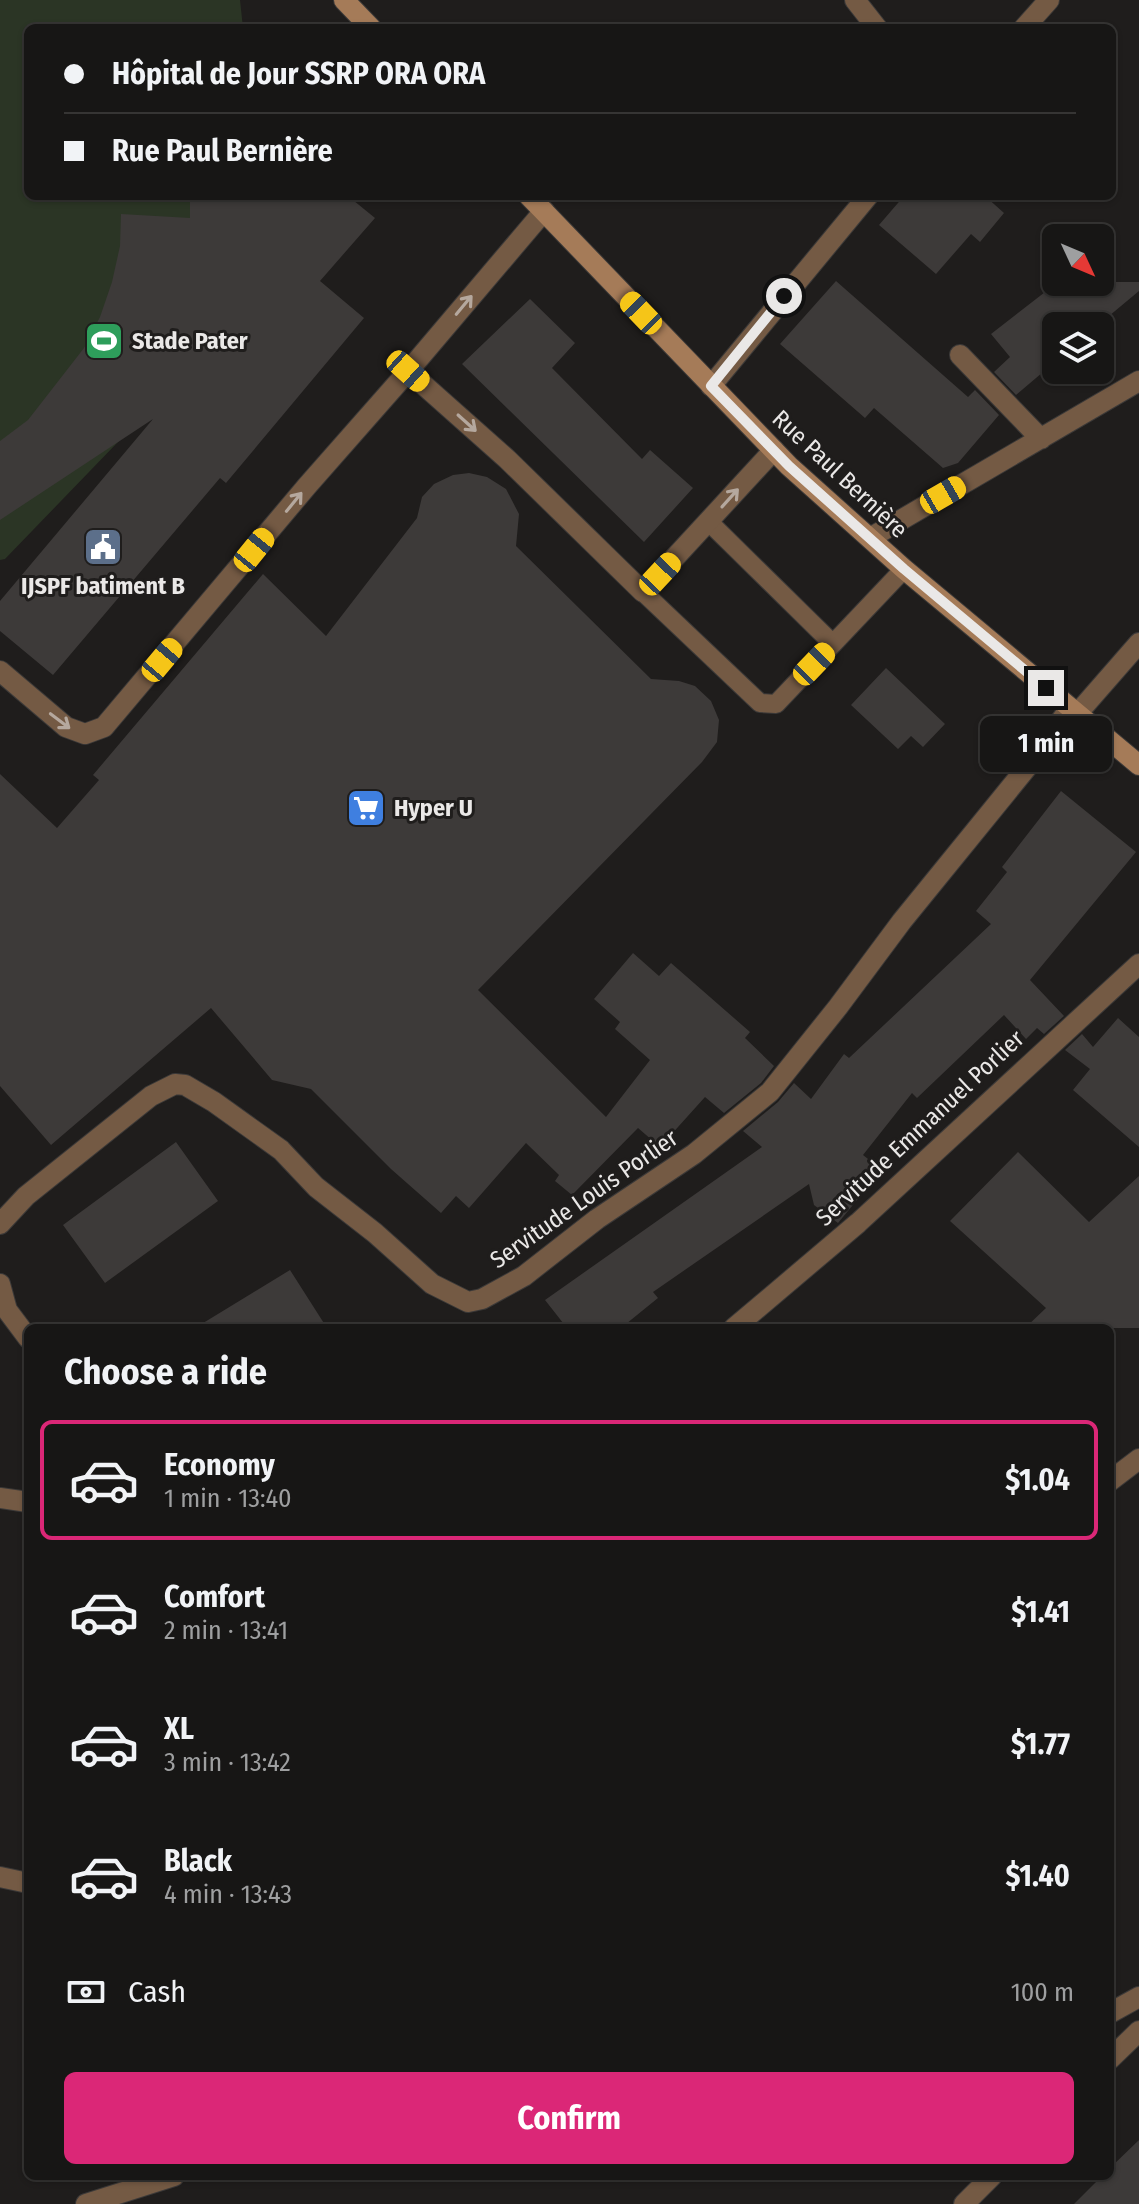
<!DOCTYPE html>
<meta charset="utf-8">
<style>
body{margin:0;font-family:"Fira Sans Condensed",sans-serif;background:#201f1e;color:#f1f3f6;height:100vh;display:flex;flex-direction:column;font-size:30px;white-space:nowrap}
*{box-sizing:border-box;margin:0}
p{font-size:26px;color:#9e9fa0}
.icon{flex:none;width:44px;height:44px;fill:none;stroke:currentColor;stroke-width:2;stroke-linecap:round;stroke-linejoin:round}
.map{position:relative;flex:1;overflow:hidden}
.side{position:absolute;left:24px;top:1324px;width:1090px;height:856px;display:flex;flex-direction:column;background:#171615;border-radius:12px;box-shadow:0 2px 6px #0004,0 0 0 2px #363534}
.side>*{flex:none}
.banner{position:absolute;left:24px;top:24px;width:1092px;height:176px;border-radius:12px;box-shadow:0 2px 6px #0004,0 0 0 2px #363534;display:grid;align-content:center;height:176px;padding:0 40px;background:#171615}
.needle{width:52px;rotate:134deg}
.buttons{position:absolute;left:1042px;top:224px;display:grid;gap:16px}
.buttons a{display:grid;place-items:center;width:72px;height:72px;border-radius:12px;background:#171615;box-shadow:0 2px 6px #0004,0 0 0 2px #363534;font-size:40px}
.end{position:absolute;width:36px;height:36px;margin:-18px;border:10px solid #eae8e7;background:#111;box-shadow:0 0 0 4px #111}
.from{border-radius:50%}
.bubble{position:absolute;height:56px;border-radius:12px;background:#171615;box-shadow:0 2px 6px #0004,0 0 0 2px #363534;font-size:26px;font-weight:700;line-height:56px;text-align:center}
.car{position:absolute;width:24px;height:48px;margin:-24px -12px;border-radius:10px;box-shadow:0 0 6px 2px #0007;background:linear-gradient(#f5c518 24%,#345 0 40%,#f5c518 0 76%,#345 0 86%,#f5c518 0)}
.banner b{display:flex;align-items:center;gap:28px;height:76px;font-size:30px}
.banner b+b{border-top:2px solid #363534}
.banner i{width:20px;height:20px;background:#f1f3f6}
ul{padding:0;list-style:none}
li{display:flex;align-items:center;gap:24px;height:120px;margin:0 16px 12px;padding:0 24px;border:4px solid transparent;border-radius:12px}
li div{flex:1}
li b{display:block;font-size:30px}
li em{font-style:normal;font-weight:700}
li.selected{border-color:#db2777}
li>.icon{width:72px;height:72px;stroke-width:1.5}
h2{padding:0 40px;font-size:36px;line-height:96px}
.pay{display:flex;align-items:center;gap:20px;height:88px;padding:0 40px;font-size:30px}
.pay p{margin-inline-start:auto}
.primary-button{display:flex;gap:16px;margin-top:auto;padding:16px 40px}
.primary-button a{flex:1;height:92px;border-radius:12px;background:#db2777;color:#fff;font-size:32px;font-weight:700;line-height:92px;text-align:center}
.map>svg:first-child{display:block}
.green{fill:#2b3525}
.building{fill:#3d3a39}
.lines{fill:none;stroke-linecap:round;stroke-linejoin:round}
.service-casing{stroke:#3b3938;stroke-width:20}
.minor-casing{stroke:#3b3938;stroke-width:22}
.secondary-casing{stroke:#3b3938;stroke-width:22}
.service{stroke:#745a44;stroke-width:18}
.minor{stroke:#745a44;stroke-width:20}
.secondary{stroke:#a57b58;stroke-width:20}
.oneway{stroke:#b5a89e}
.route{stroke:#eae8e7;stroke-width:10}
.labels{text-anchor:middle;stroke-width:6;stroke-linejoin:round;paint-order:stroke}
.poi-label{font-size:24px;font-weight:bold;fill:#eae8e7;stroke:#1f1d1c;text-anchor:start}
.street-label{font-size:24px;fill:#eae8e7;stroke:#1f1d1c}
</style>
<div class="map">
<svg width="1139" height="2204" viewBox="0 0 1139 2204">
<rect width="100%" height="100%" fill="#1f1d1c"/>
<path class="green" d="M0,0h240l3,28h-215v168h234l-117,218 -140,145 -5,1z"/>
<path class="building" d="M190,196h158l27,22 -55,63 44,37 -138,165 -6,-5 -167,197 -53,-44v-30l153,-182 -153,101v-79l28,-21 56,-72 16,-31 12,-35 8,-36 1,-32 69,4z
M904,196h81l19,17 -24,29 -9,-8 -35,40 -57,-49z
M836,281l132,116 7,-7 24,25 -41,48 -15,5 -69,-60 -9,10 -85,-74z
M1058,282h81v9l-42,35h-41v35l-40,34 -22,-23 16,-15 -19,-23z
M530,299l45,44 -23,25 90,91 8,-9 43,38 -49,54 -182,-178z
M469,473l18,4 19,12 13,25 -3,32 135,133 28,2 16,5 16,15 8,19 -2,22 -15,20 -224,228 128,127 44,-57 -35,-31 5,-7 -26,-23 39,-46 26,23 12,-13 79,69 -5,6 29,28 -13,17 -37,30 -19,-16 -45,50 -22,-19 -66,67 -17,-14 4,-6 -33,-32 -57,65 -13,-12 -15,17 -50,-44 -80,-80 -39,-9 -61,-72 -160,137 -51,-59v-312l57,54 42,-48 -6,-5 170,-201 63,62 91,-118 5,-21 12,-13 19,-9z
M886,668l59,56 -22,23 -12,-11 -13,13 -47,-44z
M1061,791l75,61 -106,128 34,36 -20,18 -7,-6 -11,11 -22,-24 -87,83 -5,-5 -49,62 19,15 -44,53 -24,-18 -5,-21 -156,108 5,6 -37,30h-54l-22,-28 217,-153 -19,-16 35,-29 16,-19 17,16 33,-45 5,4 142,-134 -15,-13 31,-39 -5,-5z
M1118,1018l21,19v110l-66,-57 17,-21 -25,-19 17,-16 11,13z
M176,1142l42,59 -113,82 -42,-58z
M1018,1152l71,70 50,-46v152h-114l21,-20 -96,-87z
M290,1270l37,58h-132z
M1139,2140v64h-65l28,-28h8v-8z"/>
<g class="lines">
<g class="service-casing">
<path id="service" d="M709,522l124,122
M643,592l117,111 16,1 128,-135"/>
</g>
<g class="minor-casing">
<path id="minor" d="M855,0l22,28
M1024,28l25,-28
M960,355l81,84
M408,371l99,88 136,133 131,-142
M711,386l157,-190
M870,538l269,-157
M0,671l66,56 19,7 19,-7 203,-241 103,-117 134,-158
M1077,714l62,-71
M0,1224l26,-28 125,-100 24,-12 10,1 29,17 67,48 35,37 59,46 57,51 36,18 14,-3 42,-23 73,-57 97,-65 76,-62 68,-85 64,-86 126,-155 42,-58
M0,1284l7,26 21,28
M734,1328l124,-105 281,-259
M1110,1481l29,-22
M0,1498l28,4
M0,1877l28,6
M1110,2013l29,-16
M1110,2059l29,-28
M86,2204l88,-28
M964,2204l28,-28"/>
</g>
<g class="secondary-casing">
<path id="secondary" d="M344,0l27,28
M529,196l260,270 115,103 235,196"/>
</g>
<use href="#service" class="service"/>
<use href="#minor" class="minor"/>
<use href="#secondary" class="secondary"/>
</g>
<defs><path id="oneway-shaft" d="M-6 0H5M1.5-3L5.5 0L1.5 3" fill="none" stroke-width="1.6" stroke-linecap="round" stroke-linejoin="round" transform="scale(2)"/></defs>
<g class="oneway">
<use href="#oneway-shaft" transform="translate(464 305) rotate(-50)"/>
<use href="#oneway-shaft" transform="translate(467 423) rotate(42)"/>
<use href="#oneway-shaft" transform="translate(730 498) rotate(-48)"/>
<use href="#oneway-shaft" transform="translate(294 502) rotate(-51)"/>
<use href="#oneway-shaft" transform="translate(60 721) rotate(37)"/>
</g>
<g class="lines">
<path class="route" d="M784,296l-73,90 78,80 115,103 142,119"/>
</g>
<defs>
<g id="stadium-square" transform="scale(2)"><rect x="-9" y="-9" width="18" height="18" rx="4" fill="#2e9e5b" stroke="#1f1d1c"/><path d="M0-5a6.5 5 0 1 0 0 10a6.5 5 0 1 0 0-10ZM-3.5-1.8h7v3.6h-7Z" fill="#fff"/></g>
<g id="civic-square" transform="scale(2)"><rect x="-9" y="-9" width="18" height="18" rx="4" fill="#5c6f8a" stroke="#1f1d1c"/><path d="M-.6-6.5H3V-4.5H.6V-3L4-1V1h2V6H-6V1h2V-1L-.6-3ZM-1.2 2.5V6h2.4V2.5Z" fill="#fff"/></g>
<g id="supermarket-square" transform="scale(2)"><rect x="-9" y="-9" width="18" height="18" rx="4" fill="#3f7fe0" stroke="#1f1d1c"/><path d="M-6-5.5h2.5l.6 2H6L4.5 2H-2.5L-4.4-4H-6ZM-1.5 3.2a1.3 1.3 0 1 0 .1 0ZM3 3.2a1.3 1.3 0 1 0 .1 0Z" fill="#fff"/></g>
</defs>
<g fill-rule="evenodd">
<use href="#stadium-square" x="104" y="341"/>
<use href="#civic-square" x="103" y="547"/>
<use href="#supermarket-square" x="366" y="808"/>
</g>
<g class="labels">
<g class="poi-label">
<text x="132" y="349">Stade Pater</text>
<text x="103" y="594" text-anchor="middle">IJSPF batiment B</text>
<text x="394" y="816">Hyper U</text>
</g>
<g class="street-label">
<text transform="translate(840 474) rotate(43)" y="8">Rue Paul Bernière</text>
<text transform="translate(920 1128) rotate(-43)" y="8">Servitude Emmanuel Porlier</text>
<text transform="translate(584 1199) rotate(-35)" y="8">Servitude Louis Porlier</text>
</g>
</g>
</svg>
<div class="buttons">
<a><svg class="needle" viewBox="-14 -14 28 28"><path d="M0-13l5 13h-10z" fill="#e53935"/><path d="M0 13l5-13h-10z" fill="#9e9fa0"/></svg></a>
<a><svg class="icon" aria-label="layers" viewBox="0 0 24 24"><path d="M12 4l9 5-9 5-9-5zM3 14l9 5 9-5"/></svg></a>
</div>
<i class="end from" style="left:784px;top:296px"></i>
<i class="end" style="left:1046px;top:688px"></i>
<div class="bubble" style="left:980px;top:716px;width:132px">1 min</div>
<i class="car" style="left:641px;top:313px;rotate:316deg"></i>
<i class="car" style="left:408px;top:371px;rotate:132deg"></i>
<i class="car" style="left:943px;top:495px;rotate:60deg"></i>
<i class="car" style="left:254px;top:550px;rotate:39deg"></i>
<i class="car" style="left:660px;top:574px;rotate:43deg"></i>
<i class="car" style="left:162px;top:660px;rotate:40deg"></i>
<i class="car" style="left:814px;top:664px;rotate:44deg"></i>
<div class="banner">
<b><i class="from"></i>Hôpital de Jour SSRP ORA ORA</b>
<b><i></i>Rue Paul Bernière</b>
</div>
<section class="side">
<h2>Choose a ride</h2>
<ul>
<li class="selected"><svg class="icon" aria-label="car" viewBox="0 0 24 24"><path d="M5 17H2v-5l4-1 3-4h7l3 4 3 1v5h-3M9 17h6M6 11h13"/><circle cx="7" cy="17" r="2"/><circle cx="17" cy="17" r="2"/></svg><div><b>Economy</b><p>1 min · 13:40</p></div><em>$1.04</em></li>
<li><svg class="icon" aria-label="car" viewBox="0 0 24 24"><path d="M5 17H2v-5l4-1 3-4h7l3 4 3 1v5h-3M9 17h6M6 11h13"/><circle cx="7" cy="17" r="2"/><circle cx="17" cy="17" r="2"/></svg><div><b>Comfort</b><p>2 min · 13:41</p></div><em>$1.41</em></li>
<li><svg class="icon" aria-label="car" viewBox="0 0 24 24"><path d="M5 17H2v-5l4-1 3-4h7l3 4 3 1v5h-3M9 17h6M6 11h13"/><circle cx="7" cy="17" r="2"/><circle cx="17" cy="17" r="2"/></svg><div><b>XL</b><p>3 min · 13:42</p></div><em>$1.77</em></li>
<li><svg class="icon" aria-label="car" viewBox="0 0 24 24"><path d="M5 17H2v-5l4-1 3-4h7l3 4 3 1v5h-3M9 17h6M6 11h13"/><circle cx="7" cy="17" r="2"/><circle cx="17" cy="17" r="2"/></svg><div><b>Black</b><p>4 min · 13:43</p></div><em>$1.40</em></li>
</ul>
<div class="pay"><svg class="icon" aria-label="cash" viewBox="0 0 24 24"><path d="M3 7h18v10H3z"/><circle cx="12" cy="12" r="2"/></svg>Cash<p>100 m</p></div>
<div class="primary-button"><a>Confirm</a></div>
</section>
</div>
